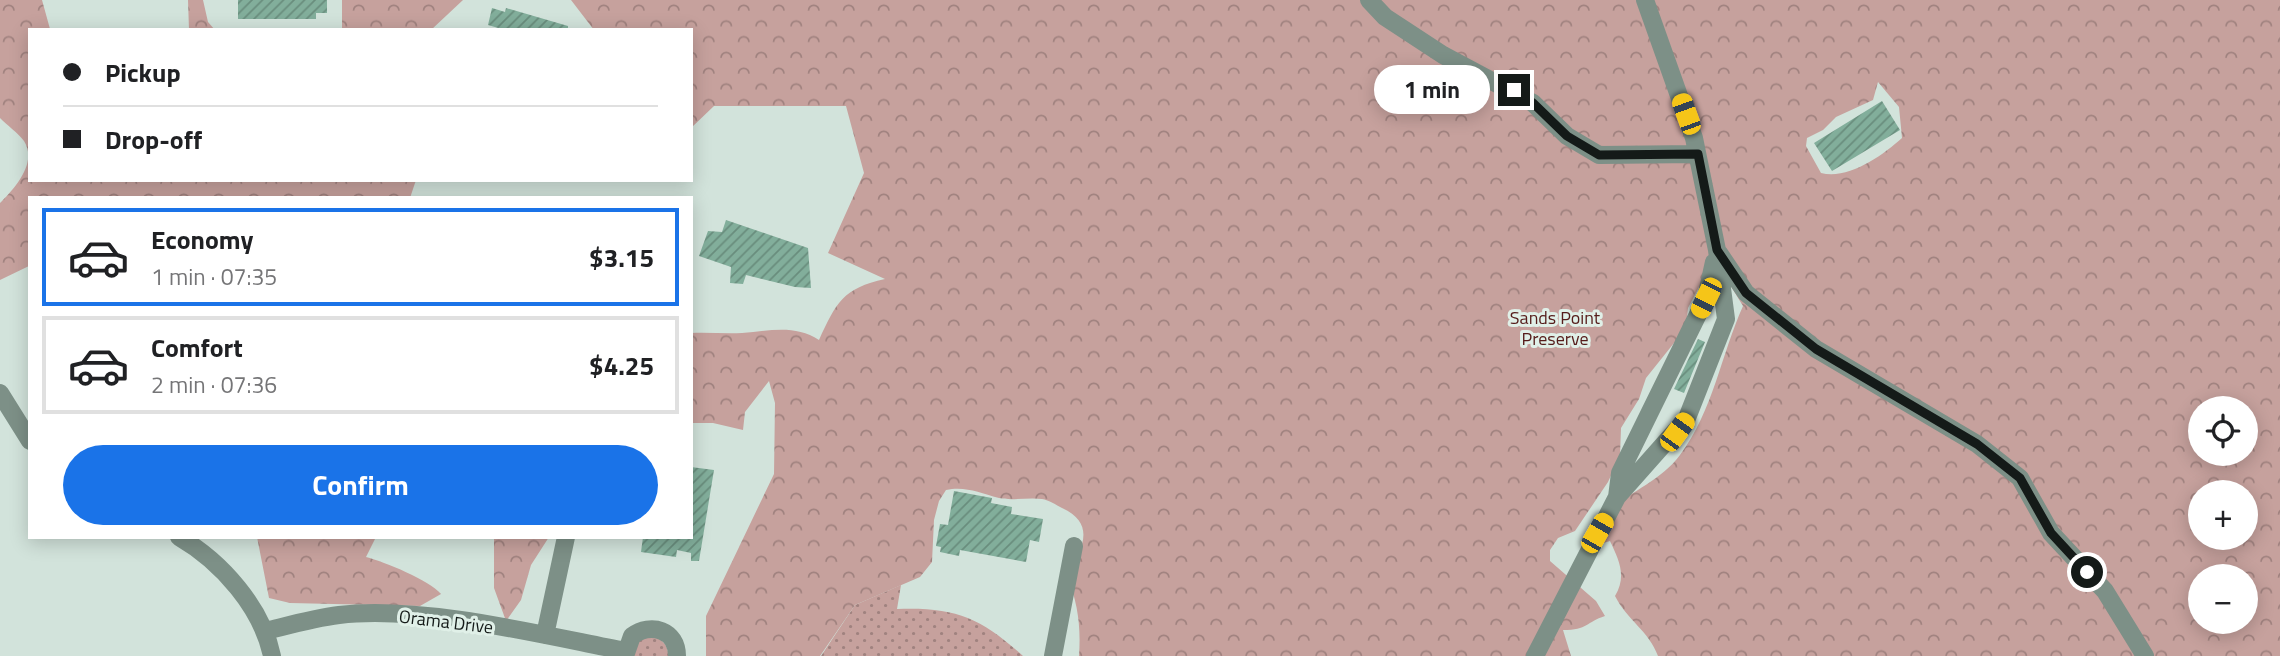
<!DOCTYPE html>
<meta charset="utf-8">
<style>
body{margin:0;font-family:"Titillium Web",sans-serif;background:#f6f6f6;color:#202124;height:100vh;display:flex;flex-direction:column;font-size:26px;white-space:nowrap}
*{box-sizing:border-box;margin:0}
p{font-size:23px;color:#757577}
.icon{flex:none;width:38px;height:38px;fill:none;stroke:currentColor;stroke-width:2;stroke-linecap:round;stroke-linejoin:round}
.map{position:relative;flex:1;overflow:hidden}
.panel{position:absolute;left:28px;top:196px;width:665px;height:343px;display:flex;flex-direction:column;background:#fff;border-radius:0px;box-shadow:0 4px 18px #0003}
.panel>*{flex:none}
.top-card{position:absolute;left:28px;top:28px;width:665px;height:154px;border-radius:0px;box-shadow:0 4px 18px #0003;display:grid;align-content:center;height:154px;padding:0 35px;background:#fff}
.controls{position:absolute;left:2188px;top:396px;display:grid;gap:14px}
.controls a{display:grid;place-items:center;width:70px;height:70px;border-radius:50%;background:#fff;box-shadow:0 4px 18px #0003;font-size:35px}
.end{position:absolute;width:32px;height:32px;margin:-16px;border:9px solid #141a18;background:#fff;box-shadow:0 0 0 4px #fff}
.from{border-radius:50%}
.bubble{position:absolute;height:49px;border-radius:24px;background:#fff;box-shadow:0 4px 18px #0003;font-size:23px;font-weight:700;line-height:49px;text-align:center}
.car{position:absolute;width:21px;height:42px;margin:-21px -10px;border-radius:9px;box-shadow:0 0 5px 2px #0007;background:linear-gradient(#f5c518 24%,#345 0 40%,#f5c518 0 76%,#345 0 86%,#f5c518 0)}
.top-card b{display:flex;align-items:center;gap:24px;height:66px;font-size:26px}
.top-card b+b{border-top:2px solid #e0e0e0}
.top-card i{width:18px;height:18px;background:#202124}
ul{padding:12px 0 0;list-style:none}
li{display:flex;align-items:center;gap:21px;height:98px;margin:0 14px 10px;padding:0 21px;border:4px solid #e0e0e0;border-radius:0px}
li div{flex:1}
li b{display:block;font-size:26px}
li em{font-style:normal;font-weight:700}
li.current{border-color:#1a73e8}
li>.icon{width:63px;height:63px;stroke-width:1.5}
.cta{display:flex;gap:14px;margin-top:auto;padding:14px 35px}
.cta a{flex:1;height:80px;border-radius:42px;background:#1a73e8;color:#fff;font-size:28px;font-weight:700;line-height:80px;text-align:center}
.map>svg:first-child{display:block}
.green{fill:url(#green-dots)}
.forest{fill:url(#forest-crowns);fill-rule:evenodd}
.building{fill:url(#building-hatch)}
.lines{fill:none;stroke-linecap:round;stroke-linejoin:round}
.minor{stroke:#7d9087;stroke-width:18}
.route{stroke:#141a18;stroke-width:9}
.labels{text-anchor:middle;stroke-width:6;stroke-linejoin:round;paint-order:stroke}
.park-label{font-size:18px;fill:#551c1a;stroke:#e0f0e8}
.street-label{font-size:18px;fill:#141a18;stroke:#e0f0e8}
</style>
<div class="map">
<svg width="2280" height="656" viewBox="0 0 2280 656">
<defs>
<pattern id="green-dots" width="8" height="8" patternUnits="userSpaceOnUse" patternTransform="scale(1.75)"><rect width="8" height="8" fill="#c6a19d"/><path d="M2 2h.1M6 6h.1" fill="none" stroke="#a0827f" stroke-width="1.8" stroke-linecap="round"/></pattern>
<pattern id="forest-crowns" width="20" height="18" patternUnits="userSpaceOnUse" patternTransform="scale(1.75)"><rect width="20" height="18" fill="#c6a19d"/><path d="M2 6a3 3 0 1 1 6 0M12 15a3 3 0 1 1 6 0" fill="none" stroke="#a0827f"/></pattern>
<pattern id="building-hatch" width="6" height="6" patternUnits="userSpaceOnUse" patternTransform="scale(1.75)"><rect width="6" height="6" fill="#82ae9b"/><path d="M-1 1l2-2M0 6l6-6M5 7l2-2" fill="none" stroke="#698d7d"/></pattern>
</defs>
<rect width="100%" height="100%" fill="#d2e3db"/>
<path class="green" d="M901,585l-4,24c58,-2 83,8 126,47h-202l34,-51z
M648,636c13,2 19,6 21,20h-36l4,-14z"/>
<path class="forest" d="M0,0h42l8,29 -20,1v150h386l-6,18h-380l-1,68 -29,14v-77c14,-14 38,-40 24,-62 -6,-8 -17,-16 -24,-23z
M188,0h15l5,22 7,8h-26z
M342,0h121l-32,30h-89z
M571,0h1709v656h-622c-9,-25 -31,-36 -43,-60 12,-20 4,-36 -5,-55l-29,9c12,-48 72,-58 99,-95 33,-44 41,-100 63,-149l-16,-26 -28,7 -11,21 -2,20 -40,50 -7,21 -18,29 -1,28 -12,26 -33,49 -17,7 -8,12v11l46,40 9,15c-19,6 -17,14 -42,14l8,26h-492c2,-30 -1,-52 -12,-81 15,-25 30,-51 -5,-67 -6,-3 -13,-8 -20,-9 -14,-2 -30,2 -43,-1 -20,-5 -33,-12 -53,-8l-7,11 -5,19 -2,42 -12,15 -65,28 -35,51h-114v-40l68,-142 1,-71 -6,-22 -24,31 -2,18 -30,-7h-22v-90c17,-1 34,1 51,0 27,-2 53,-9 77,7 17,-37 24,-52 66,-61l-57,-26 36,-80 -18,-67h-132l-23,22v-98h-97zM1878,82l21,25 3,31c-20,18 -54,42 -81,35l-15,-27 1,-8 16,-8 13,-13 37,-17zM2200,408h45v45h-45zM2200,492h45v45h-45zM2200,576h45v45h-45z
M257,537h119l-10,20c19,5 63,23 75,37l-21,12 -130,-3 -21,-5z
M494,537h55l-18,28 -10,35 -15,21 -12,-33z"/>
<path class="building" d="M238,0h89v13h-11v6h-78z
M492,8l13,4 1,-4 62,18v4h-63l-17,-5z
M1882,101l18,29 -68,41 -18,-28z
M726,220l82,28 3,40 -16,-1 -49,-12 -3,9 -13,-1 1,-16 -32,-11 9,-25 14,1z
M1698,339l7,3 -21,51 -10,-4z
M691,467l23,3 -15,91h-8v-8l-14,-3 -1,7 -35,-5 2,-15h48z
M954,491l38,7 -1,5 21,4 -1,7 32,5 -4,23 -9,-2 -4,22 -66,-12 -1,6 -19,-4 1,-5 -5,-1 4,-22 8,1z"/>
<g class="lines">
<path class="minor" d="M1369,0l16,17 58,38 90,48 34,33 32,19 98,-1
M1719,253l27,40 70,56 161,95 43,34 31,55 54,58 40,65
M0,393l30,48
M1617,497l3,-24 86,-175 8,-36
M179,537c43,25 83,71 93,119
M266,631c24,-6 48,-13 73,-16 83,-10 203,20 286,36
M545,635l21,-98
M625,656l7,-20c19,-14 45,-6 45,20
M1053,656l21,-110
M1535,656l82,-159 70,-79 39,-99 -9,-69 -23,-112 -49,-138"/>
</g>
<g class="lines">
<path class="route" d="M1514,90l19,13 34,33 32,19 99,-1 19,96 29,43 70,56 161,95 43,34 31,55 36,39"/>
</g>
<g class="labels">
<g class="park-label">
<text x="1555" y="324">Sands Point<tspan x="1555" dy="21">Preserve</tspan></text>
</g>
<g class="street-label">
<text transform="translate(446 622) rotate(7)" y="6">Orama Drive</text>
</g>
</g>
</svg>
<div class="controls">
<a><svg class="icon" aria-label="locate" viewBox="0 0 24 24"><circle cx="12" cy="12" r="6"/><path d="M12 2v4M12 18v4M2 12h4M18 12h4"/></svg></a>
<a>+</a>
<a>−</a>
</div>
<i class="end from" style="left:2087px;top:572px"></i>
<i class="end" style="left:1514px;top:90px"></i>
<div class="bubble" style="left:1374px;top:65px;width:116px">1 min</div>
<i class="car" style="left:1686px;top:114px;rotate:340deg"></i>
<i class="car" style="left:1706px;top:298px;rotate:206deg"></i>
<i class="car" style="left:1677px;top:432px;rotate:36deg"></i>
<i class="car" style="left:1597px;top:533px;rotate:30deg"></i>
<div class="top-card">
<b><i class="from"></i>Pickup</b>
<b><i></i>Drop-off</b>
</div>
<section class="panel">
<ul>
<li class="current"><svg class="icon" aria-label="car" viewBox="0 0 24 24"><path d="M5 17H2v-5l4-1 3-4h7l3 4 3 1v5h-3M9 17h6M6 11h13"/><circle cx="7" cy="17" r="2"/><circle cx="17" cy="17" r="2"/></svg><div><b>Economy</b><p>1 min · 07:35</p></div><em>$3.15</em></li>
<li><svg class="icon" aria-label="car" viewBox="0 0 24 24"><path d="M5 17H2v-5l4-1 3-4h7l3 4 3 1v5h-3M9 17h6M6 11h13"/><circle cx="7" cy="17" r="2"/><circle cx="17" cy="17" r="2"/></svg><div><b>Comfort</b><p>2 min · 07:36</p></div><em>$4.25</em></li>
</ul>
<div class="cta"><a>Confirm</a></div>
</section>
</div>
